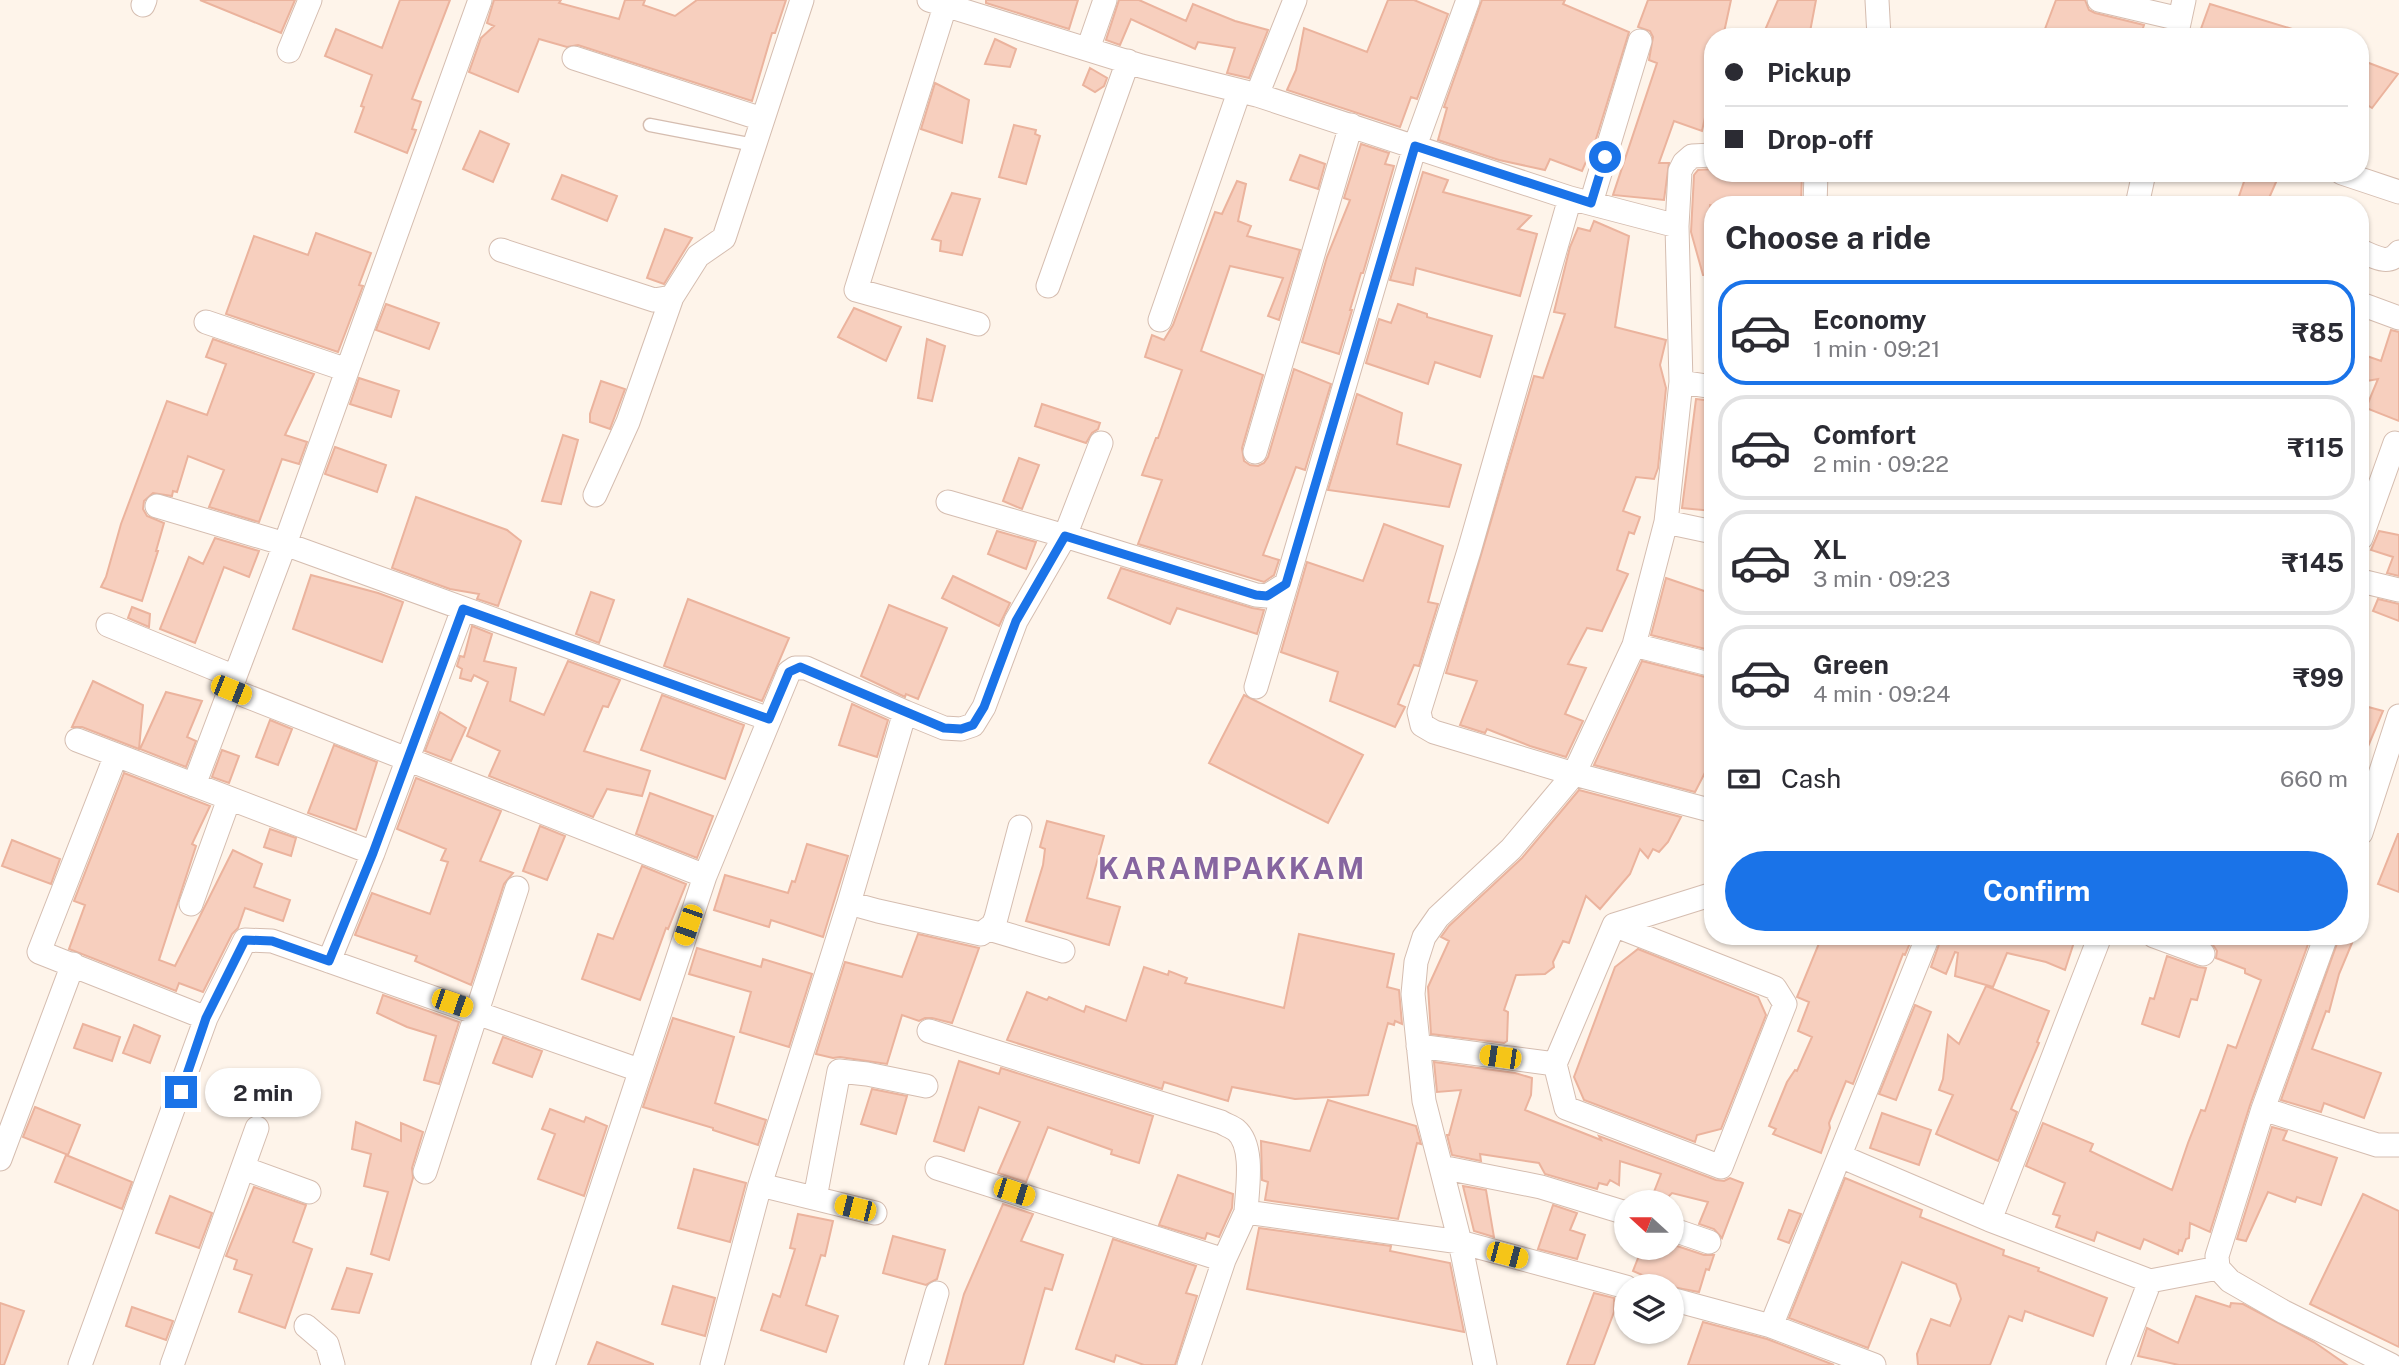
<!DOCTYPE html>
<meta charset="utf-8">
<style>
body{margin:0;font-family:"Public Sans",sans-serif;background:#f7f7f7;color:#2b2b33;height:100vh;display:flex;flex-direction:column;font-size:26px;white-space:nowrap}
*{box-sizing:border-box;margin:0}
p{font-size:23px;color:#7c7c81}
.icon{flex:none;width:38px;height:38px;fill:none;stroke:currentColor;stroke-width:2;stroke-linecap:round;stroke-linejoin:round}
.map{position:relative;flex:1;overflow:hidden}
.panel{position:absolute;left:1704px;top:196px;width:665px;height:749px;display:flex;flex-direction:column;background:#fff;border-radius:28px;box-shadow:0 2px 5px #0004}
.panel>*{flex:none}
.top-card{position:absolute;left:1704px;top:28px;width:665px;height:154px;border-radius:28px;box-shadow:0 2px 5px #0004;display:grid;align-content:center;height:154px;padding:0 21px;background:#fff}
.needle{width:46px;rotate:291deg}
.buttons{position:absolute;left:1614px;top:1190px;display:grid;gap:14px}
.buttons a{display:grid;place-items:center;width:70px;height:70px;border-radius:50%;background:#fff;box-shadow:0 2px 5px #0004;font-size:35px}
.end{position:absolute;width:32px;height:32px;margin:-16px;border:9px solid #1a73e8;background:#fff;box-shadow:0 0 0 4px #fff}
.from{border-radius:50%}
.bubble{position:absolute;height:49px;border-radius:24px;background:#fff;box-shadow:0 2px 5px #0004;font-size:23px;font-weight:700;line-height:49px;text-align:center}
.car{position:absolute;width:21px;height:42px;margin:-21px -10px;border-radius:9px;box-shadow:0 0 5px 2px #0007;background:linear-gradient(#f5c518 24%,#345 0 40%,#f5c518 0 76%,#345 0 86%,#f5c518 0)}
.top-card b{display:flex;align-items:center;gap:24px;height:66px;font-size:26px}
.top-card b+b{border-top:2px solid #e1e1e2}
.top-card i{width:18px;height:18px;background:#2b2b33}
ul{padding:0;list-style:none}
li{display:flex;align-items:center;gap:21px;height:105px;margin:0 14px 10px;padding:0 7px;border:4px solid #e1e1e2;border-radius:28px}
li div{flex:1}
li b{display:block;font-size:26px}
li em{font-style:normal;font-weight:700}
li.on{border-color:#1a73e8}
li>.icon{width:63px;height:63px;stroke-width:1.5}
h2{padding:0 21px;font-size:32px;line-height:84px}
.pay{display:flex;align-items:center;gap:18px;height:77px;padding:0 21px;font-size:26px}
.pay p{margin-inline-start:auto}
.cta{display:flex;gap:14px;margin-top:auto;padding:14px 21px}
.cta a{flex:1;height:80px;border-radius:42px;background:#1a73e8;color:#fff;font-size:28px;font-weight:700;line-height:80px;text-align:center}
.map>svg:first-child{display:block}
.building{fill:#f7cfbe;stroke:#ebb39d;stroke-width:2}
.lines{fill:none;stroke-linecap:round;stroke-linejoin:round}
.lane-casing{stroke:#d5bdb0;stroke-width:15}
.street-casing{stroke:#d5bdb0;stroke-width:25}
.lane{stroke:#fff;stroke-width:12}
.street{stroke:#fff;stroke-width:23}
.route{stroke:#1a73e8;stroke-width:9}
.labels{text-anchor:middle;stroke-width:5;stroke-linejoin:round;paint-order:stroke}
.district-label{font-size:30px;font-weight:bold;letter-spacing:2px;fill:#8665a0;stroke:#fff9f2}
</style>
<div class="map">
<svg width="2399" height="1365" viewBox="0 0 2399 1365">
<rect width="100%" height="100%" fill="#fef4ea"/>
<path class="building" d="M200,0h95l-14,33z
M400,0h50l-38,99 9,3 -9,27 4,1 -9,23 -52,-21 9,-25 -3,-1 11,-31 -47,-19 11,-27 46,19z
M494,0h67l-2,3 60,16 6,-19h20l-2,5 32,11 22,-16h89l-11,33h-3l-20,68 -174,-56 -11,2 -28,-8 -21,53 -49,-20 12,-34 13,-12 -7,-3z
M986,0h92l-9,29 -83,-26z
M1119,0h20l47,21 7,-17 42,17 33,9 -19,48 -22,-5 8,-25 -37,-6 -3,7 -64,-30 -11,26 -14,-5z
M1388,0h26l34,14 -31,85 -6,-2 -11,30 -113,-37 9,-20 8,-42 63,24z
M1482,0h83l-2,4 66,28 -33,107 -14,32 -32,-12 -5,11 -46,-10 -61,-20 9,-32 -3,-1z
M1648,0h83l-8,37h-10v44l-11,50 -28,-10 -15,42h10l-5,37 -51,-5 44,-132 -8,-3 4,-23 -3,-6 -12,-4z
M1778,0h38l-7,37h-47z
M2056,0h29l4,10 6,3 49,12 -4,12h-98z
M2210,4l92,28 -1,5h-103z
M995,39l21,10 -6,18 -25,-3z
M2361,60l37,14 -26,34 -11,-7z
M1090,68l17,10 -3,8 -9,6 -12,-7z
M935,83l34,17 -7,43 -41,-14z
M1014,125l22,5 -1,4 5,2 -14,48 -27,-7z
M480,131l29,13 -16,38 -30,-13z
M1361,144l28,9 -4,11 9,2 -31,107h-2l-11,37h2l-13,44 -37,-12 25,-85 23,-57 -6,-2z
M1300,155l25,9 -7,25 -28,-9z
M1713,169v4h89l-1,32h-91l-3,70h-4l-12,-43 3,-57 4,-5z
M1423,172l25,8 -5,12 88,24 -13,13 19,5 -17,62 -104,-28 -3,17 -23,-5z
M2247,173h33l-14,32h-30z
M562,175l55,21 -10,25 -55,-22z
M1237,181l9,3 -8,37 13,5 -4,10 53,14 -21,70 -11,-4 15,-38 -53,-12 -29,85 62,24 -21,73 2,13 6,4 8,1 6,-3 4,-6 26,-88 37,15 -26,86 -9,-3 -33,88 16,5 -5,15 -10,7 -126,-38 24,-64 -20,-5 14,-37h2l24,-68 -37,-13 7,-22 12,5 9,-15 42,-113 7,2z
M952,193l28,6 -18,56 -22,-4 1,-10 -9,-2z
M1594,221l35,15 -14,91 51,13 -6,25 6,23 -8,80 -4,11 -18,-2 -13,34 17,6 -6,17 -5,-2 -12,38 11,4 -26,57 -15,-3 -19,36 18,4 -21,46 18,7 -17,36 -36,-11 -43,-17 -2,4 -25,-8 17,-44 -31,-8 88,-297 9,2 22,-64 -11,-2 16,-65 8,-19 12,3z
M665,229l27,9 -28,46 -17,-6z
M316,233l55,20 -12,32 4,1 -25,66 -112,-38 28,-78 54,19z
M386,304l53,19 -10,26 -53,-19z
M1398,304l29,10v3l65,19 -12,41 -45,-15 -7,22 -62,-21 13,-44 12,4z
M854,308l47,19 -15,34 -48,-24z
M2391,330l8,2v89l-33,-13 12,-29 -17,3v-28l20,7z
M213,339l101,35 -29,61 22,7 -8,22 -17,-5 -23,63 -50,-15 15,-37 -36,-14 -11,36 -4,-1 -1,5 -19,-3 -9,8 -1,8 4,7 17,7 -8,28h2l-16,50 -41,-14 5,-10 15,-53 46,-123 40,14 19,-51 -20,-7z
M927,339l18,7 -13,55 -14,-3z
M359,378l40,13 -8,26 -41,-13z
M601,381l24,8 -15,40 -20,-7v-8z
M1357,394l45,19 -5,31 64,21 -12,42 -121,-17z
M1696,399l17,2v110l-31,-3z
M1042,404l58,19 -2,6 -6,4 -6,10 -51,-17z
M563,435l15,5 -17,64 -19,-3z
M335,447l51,18 -9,27 -52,-18z
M1019,458l20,7 -17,44 -19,-8z
M416,497l91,33 14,11 -23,65 -21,-7 2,-5 -29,-5 -58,-21z
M1384,524l59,22 -15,56 10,2 -19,62 -5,-1 -16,39 7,3 -10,20 -65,-26 8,-29 -57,-20 26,-90 56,19z
M997,531l39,11 -10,27 -38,-15z
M2379,531l20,4v41l-12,-3 6,-16 -22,-7z
M215,538l44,13 -10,26 -25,-10 -29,76 -35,-14 29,-72 14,7z
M1121,568l131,40 12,2 -7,24 -80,-26 -7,16 -62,-26z
M311,575l67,18 25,9 -21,60 -89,-33z
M953,576l57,27 -11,23 -57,-28z
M1666,578l47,16v57l-62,-16z
M591,592l23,8 -15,43 -23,-9z
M688,599l101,39 -27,63 -98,-35z
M2378,599l21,5v17l-26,-10z
M889,605l58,23 -29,71 -12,-5 -1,3 -44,-21z
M132,607l18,7 -1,13 -21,-9z
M472,626l20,8 -8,27 32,7 -6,33 34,14 24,-54 52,19 -12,27 -5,-1 -19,45 66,20 -8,25 -35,-7 -14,28 -104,-41 11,-25 -33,-15 21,-54 -14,-7 -3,6 -11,-3 2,-9 -5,-3 3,-10 4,1z
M1642,661l71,18v78l-18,35 -101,-27z
M93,681l50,24 -4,44 -57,-22h-10z
M166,692l36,9 -15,36 9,4 -10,26 -46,-18z
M662,695l82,30 -19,54 -84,-29z
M1244,695l119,60 -35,68 -119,-60z
M852,704l36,16 -11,37 -38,-12z
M2361,705l22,6 -22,52z
M440,712l26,16 -15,33 -26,-10z
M270,720l22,9 -14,36 -22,-8z
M334,745l43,17 -21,68 -48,-17z
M222,750l17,6 -10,27 -17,-6z
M124,773l86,33 -18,38 4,2 -37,114 16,6 58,-116 29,14 -8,23 36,13 -7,21 -38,-13 -7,20 -6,6 -29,58 -24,-9 -3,8 -107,-42 16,-44 -11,-4z
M416,778l85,33 -21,50 33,12 -9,11 -33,101 -56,-24 2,-5 -62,-21 17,-42 58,21 18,-52 -7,-2 5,-11 -49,-20z
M1579,790l102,27 -13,25 -9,10 -6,-3 -5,9 -8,-9 -10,25 -30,35 -14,-13 -17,47 -6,-2 -10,21 1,5 -9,7 -29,1 -12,35 4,2 -1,29 -3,2 -73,-9 -3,-47 21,-46 -8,-4 8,-11 73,-68z
M650,793l63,23 -16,42 -61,-24z
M1047,821l57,15 -17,62 33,9 -11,38 -83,-24 17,-56 2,-16 -5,-2z
M540,826l25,10 -18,44 -24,-9z
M270,829l26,9 -5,18 -27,-9z
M2398,834h1v58l-21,-8z
M12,840l48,19 -9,25 -49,-18z
M807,844l41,12 -25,81 -52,-17 -2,7 -55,-17 11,-35 63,18 4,-12 3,1z
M642,866l44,18 -18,45 -2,-1 -26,72 -58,-21 16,-45 15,5z
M918,934l61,14 -27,75 -20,-5h-7l-6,3 -17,-6 -15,49 -47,-7 -7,1 -17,-4 29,-92 57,15z
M1299,934l95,20 -7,33 12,3 3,34 -7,-3 -1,4 -6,-2 -20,72 -73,4 -63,-12 -4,14 -64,-19 -2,7 -155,-49 20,-48 20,8 2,-3 35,15 2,-6 40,15 18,-54 24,8 1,-4 18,7 -2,5 99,25z
M1822,936h91l-8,19 -2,-1 -50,130 -7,-3 -17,42 1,5 -9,25 -48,-19 3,-5 -7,-3 18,-44 8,-12 2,1 15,-34 -14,-6 11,-29 -12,-5z
M1942,936h134l-11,34 -19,-8 -39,-9 -14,34 -38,-11 3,-23 -3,-1 -9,22 -15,-7z
M2195,936h116l-61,169 -40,127 -20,-9 -1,15 -3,1 -4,12 -3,-1 -1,4 -34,-15 -4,10 -43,-17 -3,9 -38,-14 4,-11 -7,-2 12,-31 -39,-17 17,-43 50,21 -3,7 82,39 16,-47 13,-33 4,1 23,-66 8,3 25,-68 -16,-7v-4l-29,-11 1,-7 -4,-6z
M2339,938l13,5 -13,31 -10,38 -3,-1 -14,38 69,24 -17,45 -40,-15 -3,9 -40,-12z
M697,948l64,19 2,-8 49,15 -23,73 -49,-15 11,-40 -62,-18z
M1638,949l120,48 8,18 -45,114 -24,6 -2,7 -111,-42 -10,-23 41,-110z
M2167,956l31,11 8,1 -9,32 -6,-1 -12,38 -37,-13 8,-26 4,1z
M1986,986l63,25 -12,31 2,1 -28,66 6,3 -19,49 -62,-27 17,-39 -14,-5 4,-11 5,-44 11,9z
M383,995l76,27 -20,62 -15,-4 12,-44 -29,-9 -30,-14z
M1915,1005l16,7 -35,88 -17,-6z
M673,1018l61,19 -19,66 51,17 -8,25 -45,-15v-2l-70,-21z
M83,1024l37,13 -8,24 -38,-13z
M134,1025l26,11 -10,27 -27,-10z
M503,1037l39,14 -10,26 -39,-14z
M959,1061l40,13 2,-6 152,48 -14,47 -28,-9 1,-4 -64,-23 -22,55 -28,-9 22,-51 -41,-15 -15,44 -30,-10z
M1434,1062l81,11 17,5 -1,17 -6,15 76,30 -2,-4 117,44 8,1 6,-3 13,5 -21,55 -8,-9 -15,-5 9,-22 -36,-9 -9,9h-13l11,-28 -41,-13 -1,24 -9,-5 -3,5 -8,-2 -2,6 -52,-15 -6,-11 -59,-9 1,7 -29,-6 -5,-20h2l12,-45 -24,2z
M872,1089l35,7 -11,38 -35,-10z
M1328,1100l88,26 5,18 -4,-1 -19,76 -133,-19 3,-18 -6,-2 -1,-39 49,10z
M35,1107l45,18 -12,30 -45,-18z
M550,1109l34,13 2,-5 21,9 -23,70 -46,-17 17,-45 -13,-5z
M1882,1113l49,17 -12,35 -49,-17z
M356,1122l45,19v-18l22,9 -11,36 1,10 -24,82 -18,-6 17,-62 -24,-6 7,-32 -19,-5z
M2272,1127l15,4 -4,9 54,18 -16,47 -24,-8 -2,5 -27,-10 -22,49 -9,-2z
M66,1155l66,27 -10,27 -67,-27z
M694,1169l52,14 -16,59 -52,-14z
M1178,1175l55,19 -1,14 -13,29 -12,-4 -2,6 -46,-14z
M1845,1178l77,32 -2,7 84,33 -1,5 36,13 -1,3 69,27 -14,38 -68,-25 -3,10 -13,-5 -19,49h-72l-1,-11 14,-35 19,7 11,-27 -5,-15 -54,-22 -34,86 -79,-30z
M1463,1186l23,4 8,47 -20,-6z
M254,1187l52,18 -13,37 19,7 -27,79 -46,-16 13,-37 -18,-6 3,-9 -11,-4z
M2363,1194l36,17v136l-89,-43z
M170,1196l42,17 -13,35 -43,-15z
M1003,1204l30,10 -12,27 42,14 -11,35 -7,-2 -22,77h-78l19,-71z
M1553,1205l24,8 -7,17 15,5 -8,24 -39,-10z
M1789,1210l12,4 -12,29 -11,-4z
M798,1214l35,7 -8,35 -4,-1 -15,50 32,11 -12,36 -65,-22 12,-36 7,3 15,-48 -5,-1z
M1259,1228l132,18 -1,5 60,12 14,69 -217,-43z
M893,1236l52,14 -8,29 -11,6 -43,-12z
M1113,1239l83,27 -10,27 11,3 -22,69h-31l-28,-10 -2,7 -38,-13z
M1671,1244l33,11h10l-5,15 -3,-1 -7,23 -32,-6 -34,-15 9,-23h29z
M347,1268l25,6 -13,39 -27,-4z
M673,1286l42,12 -10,38 -43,-12z
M1594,1293l20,5v14l-20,53h-27z
M2196,1296l34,11 1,-4 12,1 71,38 33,23h-168l-41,-9 9,-28 31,15z
M0,1303l24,8 -20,54h-4z
M132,1307l41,14 -7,19 -40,-14z
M1703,1322l64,17 67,26h-146z
M597,1342l56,22v1h-65z"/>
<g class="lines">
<g class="lane-casing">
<path id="lane" d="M650,125l104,20"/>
</g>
<g class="street-casing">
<path id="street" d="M929,0l212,66 116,29 313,103 107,28
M947,0l-91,290 122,34
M1877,0l2,37
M2099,0l81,19
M143,5l2,-5
M2176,37l8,-37
M1088,49l17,-49
M289,51l21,-51
M574,58l188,61
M1257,95l38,-95
M2342,173l57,19
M1570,198l-101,353 -50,161 3,13 12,7 140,42 139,37
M1591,203l49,-162
M1815,205l1,-32
M2137,205l7,-32
M501,250l153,50 18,-3 26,-41 26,-18 78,-238
M2361,251c14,6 28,15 38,1
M1048,286l80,-225
M2361,304l38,14
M1160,320l79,-228
M206,322l141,48
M1681,382l32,5
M1255,452l96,-327
M595,495l33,-73 44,-125
M948,502l117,34 36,-93
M157,506l128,38 484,175
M1666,522l47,10
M2361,538l34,-95
M2361,581l38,9
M108,625l127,52
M1634,645l79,20
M1256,687l159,-541 53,-146
M231,690l474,186
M77,740l296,113
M116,755l-77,197 167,66
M194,785l91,-241 195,-544
M2361,833l38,-117
M849,903l29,8 103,23 12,-9 3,-7 24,-91
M191,904l38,-105
M989,929l74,22
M2154,936l49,18
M2326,936l-63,173 -46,147 1,12 12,13 54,31 107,53
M329,961l44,-108 90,-244
M929,1031l292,91c5,3 11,5 15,8 19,16 11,60 10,82l214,30 166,45
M1418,1046l137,18 11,44 155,59 64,-163 -10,-16 -161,-63 99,-31
M1555,1064l59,-139
M2263,1109l114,36h22
M1840,1156l150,64 160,61
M0,1159l73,-195
M1441,1167l100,20 85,26
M243,1168l66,24
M937,1168l287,92
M425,1172l92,-284
M760,1185l115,28
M815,1198l24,-127 28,3 59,12
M1990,1220l110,-284
M1671,1229l38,13
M1671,1299l100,27 103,39
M306,1326l21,18 6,21
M1771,1326l157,-390
M80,1365l126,-347 39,-78 27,1 367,129
M172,1365l85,-237
M543,1365l162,-489 84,-204 6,-4h11l99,44
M712,1365l48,-180 89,-282 56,-191 39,16 17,1 12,-4 11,-18 32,-86 49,-85 191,59 11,1 19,-12
M916,1365l21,-72
M1189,1365l35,-105 22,-48
M1485,1365l-25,-123 -36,-141 -11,-107 3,-32 8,-25 14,-20 73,-68 63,-75 60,-129 32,-123 15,-140 -4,-156 3,-55 4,-8 8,-7 21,-1
M2118,1365l32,-84 68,-13"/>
</g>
<use href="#lane" class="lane"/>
<use href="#street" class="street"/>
</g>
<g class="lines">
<path class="route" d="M181,1092l25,-74 39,-78 27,1 57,20 44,-108 90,-244 306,110 20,-47 11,-5 144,61 17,1 12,-4 11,-18 32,-86 49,-85 191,59 11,1 19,-12 129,-438 176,57 14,-46"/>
</g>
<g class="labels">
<g class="district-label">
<text x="1232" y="879">KARAMPAKKAM</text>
</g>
</g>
</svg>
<div class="buttons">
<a><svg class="needle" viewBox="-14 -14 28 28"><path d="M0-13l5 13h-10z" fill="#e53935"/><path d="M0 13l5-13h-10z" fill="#7c7c81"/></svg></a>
<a><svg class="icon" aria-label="layers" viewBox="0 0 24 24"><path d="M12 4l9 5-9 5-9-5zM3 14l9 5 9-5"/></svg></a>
</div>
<i class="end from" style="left:1605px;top:157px"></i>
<i class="end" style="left:181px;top:1092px"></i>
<div class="bubble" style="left:205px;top:1068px;width:116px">2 min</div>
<i class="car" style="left:231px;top:690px;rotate:112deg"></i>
<i class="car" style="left:688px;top:925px;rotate:199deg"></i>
<i class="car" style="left:452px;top:1003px;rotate:109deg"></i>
<i class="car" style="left:1500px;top:1057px;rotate:278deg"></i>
<i class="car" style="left:1014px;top:1192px;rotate:108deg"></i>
<i class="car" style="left:855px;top:1208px;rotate:284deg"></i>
<i class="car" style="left:1507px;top:1255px;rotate:105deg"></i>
<div class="top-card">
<b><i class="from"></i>Pickup</b>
<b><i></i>Drop-off</b>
</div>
<section class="panel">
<h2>Choose a ride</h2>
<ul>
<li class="on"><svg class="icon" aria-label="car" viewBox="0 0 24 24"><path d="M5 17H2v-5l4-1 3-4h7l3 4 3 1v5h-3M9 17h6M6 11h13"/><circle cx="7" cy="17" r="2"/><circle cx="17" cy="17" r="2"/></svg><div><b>Economy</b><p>1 min · 09:21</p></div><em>₹85</em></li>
<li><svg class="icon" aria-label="car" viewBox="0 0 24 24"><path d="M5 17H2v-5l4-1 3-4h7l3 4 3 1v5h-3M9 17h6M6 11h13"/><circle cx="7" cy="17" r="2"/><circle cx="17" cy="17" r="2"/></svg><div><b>Comfort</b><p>2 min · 09:22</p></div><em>₹115</em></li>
<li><svg class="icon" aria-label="car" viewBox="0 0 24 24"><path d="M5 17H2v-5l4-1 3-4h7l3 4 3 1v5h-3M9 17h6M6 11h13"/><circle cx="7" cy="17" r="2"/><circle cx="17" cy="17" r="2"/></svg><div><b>XL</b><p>3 min · 09:23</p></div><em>₹145</em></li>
<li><svg class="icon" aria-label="car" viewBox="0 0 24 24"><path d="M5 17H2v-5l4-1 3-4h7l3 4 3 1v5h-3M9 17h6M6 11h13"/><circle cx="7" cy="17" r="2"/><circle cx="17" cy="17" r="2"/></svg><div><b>Green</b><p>4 min · 09:24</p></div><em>₹99</em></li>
</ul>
<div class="pay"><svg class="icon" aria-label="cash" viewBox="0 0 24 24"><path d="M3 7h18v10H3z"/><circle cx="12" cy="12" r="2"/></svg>Cash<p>660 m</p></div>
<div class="cta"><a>Confirm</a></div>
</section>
</div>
